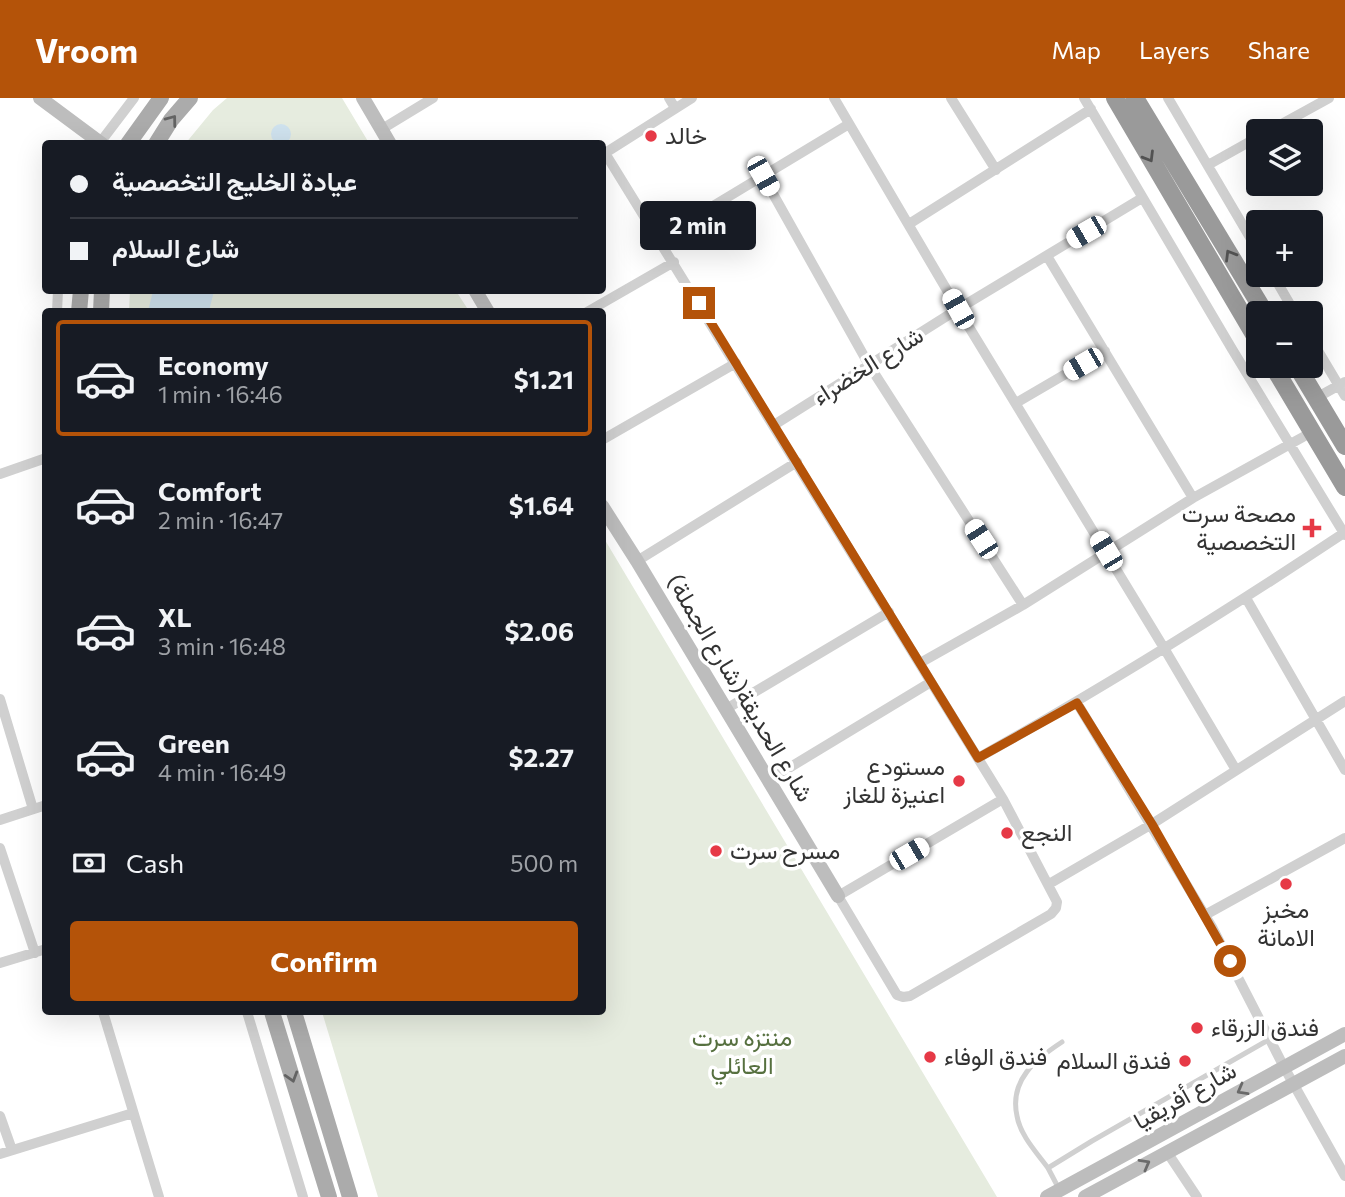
<!DOCTYPE html>
<meta charset="utf-8">
<style>
body{margin:0;font-family:Commissioner,Vazirmatn,sans-serif;background:#20242c;color:#f1f3f6;height:100vh;display:flex;flex-direction:column;font-size:26px;white-space:nowrap}
*{box-sizing:border-box;margin:0}
p{font-size:23px;color:#9ea1a6}
.icon{flex:none;width:38px;height:38px;fill:none;stroke:currentColor;stroke-width:2;stroke-linecap:round;stroke-linejoin:round}
.map{position:relative;flex:1;overflow:hidden}
.panel{position:absolute;left:42px;top:210px;width:564px;height:707px;display:flex;flex-direction:column;background:#171b24;border-radius:7px;box-shadow:0 7px 28px #0002}
.panel>*{flex:none}
.hud{position:absolute;left:42px;top:42px;width:564px;height:154px;border-radius:7px;box-shadow:0 7px 28px #0002;display:grid;align-content:center;height:154px;padding:0 28px;background:#171b24}
.fabs{position:absolute;left:1246px;top:21px;display:grid;gap:14px}
.fabs a{display:grid;place-items:center;width:77px;height:77px;border-radius:7px;background:#171b24;box-shadow:0 7px 28px #0002;font-size:35px}
.end{position:absolute;width:32px;height:32px;margin:-16px;border:9px solid #b45309;background:#fff;box-shadow:0 0 0 4px #fff}
.from{border-radius:50%}
.bubble{position:absolute;height:49px;border-radius:7px;background:#171b24;box-shadow:0 7px 28px #0002;font-size:23px;font-weight:700;line-height:49px;text-align:center}
.car{position:absolute;width:21px;height:42px;margin:-21px -10px;border-radius:9px;box-shadow:0 0 5px 2px #0007;background:linear-gradient(#fff 24%,#345 0 40%,#fff 0 76%,#345 0 86%,#fff 0)}
.hud b{display:flex;align-items:center;gap:24px;height:66px;font-size:26px}
.hud b+b{border-top:2px solid #363941}
.hud i{width:18px;height:18px;background:#f1f3f6}
ul{padding:12px 0 0;list-style:none}
li{display:flex;align-items:center;gap:21px;height:116px;margin:0 14px 10px;padding:0 14px;border:4px solid transparent;border-radius:7px}
li div{flex:1}
li b{display:block;font-size:26px}
li em{font-style:normal;font-weight:700}
li.selected{border-color:#b45309}
li>.icon{width:63px;height:63px;stroke-width:1.5}
.pay{display:flex;align-items:center;gap:18px;height:77px;padding:0 28px;font-size:26px}
.pay p{margin-inline-start:auto}
.action{display:flex;gap:14px;margin-top:auto;padding:14px 28px}
.action a{flex:1;height:80px;border-radius:7px;background:#b45309;color:#fff;font-size:28px;font-weight:700;line-height:80px;text-align:center}
header{display:flex;align-items:center;gap:42px;box-sizing:border-box;height:98px;padding:0 35px;background:#b45309;color:#fff}
header strong{font-size:33px}
nav{display:flex;gap:38px;margin-inline-start:auto;font-size:24px}
.map>svg:first-child{display:block}
.green{fill:#e6ecdf}
.water{fill:#cfe2ee}
.lines{fill:none;stroke-linecap:round;stroke-linejoin:round}
.lane{stroke:#d0d0d0;stroke-width:5}
.street{stroke:#d0d0d0;stroke-width:10}
.secondary{stroke:#bdbdbd;stroke-width:14}
.primary{stroke:#ababab;stroke-width:16}
.highway{stroke:#9a9a9a;stroke-width:18}
.oneway{stroke:#636363}
.oneway2{stroke:#525252}
.oneway3{stroke:#6a6a6a}
.route{stroke:#b45309;stroke-width:9}
.poi-dot{fill:#e63946;stroke:#fff;stroke-width:2.5}
.labels{text-anchor:middle;stroke-width:7;stroke-linejoin:round;paint-order:stroke}
.poi-label{font-size:24px;fill:#333;stroke:#fff;text-anchor:start}
.street-label{font-size:24px;fill:#333;stroke:#fff}
.park-label{font-size:24px;fill:#56703f;stroke:#fff}
</style>
<header>
<strong>Vroom</strong>
<nav><a>Map</a><a>Layers</a><a>Share</a></nav>
</header>
<div class="map">
<svg width="1345" height="1099" viewBox="0 0 1345 1099">
<rect width="100%" height="100%" fill="#fff"/>
<path class="green" d="M227,0h115l27,45 -184,1 28,-34z
M130,192l326,1 13,20 -340,1z
M602,437l395,662h-619l-56,-185h280z"/>
<path class="water" d="M271 36a10 10 0 1 1 20 0a10 10 0 1 1-20 0Z
M153,193v-1l61,1 -5,20h-61z"/>
<g class="lines">
<path class="lane" d="M1048,1070c-11,-15 -28,-33 -31,-52 -8,-36 19,-57 45,-74
M1059,1091l-11,-21 44,-27 178,-102"/>
<path class="street" d="M669,0l6,10
M834,0l124,211 206,339 72,122
M951,0l45,72
M1084,0l148,251 113,186
M1168,0l90,153
M382,31l51,-31
M1269,33l60,-33
M99,46l35,-46
M605,55l398,646 54,103 -1,6 -5,6 -141,82 -7,1 -6,-2 -59,-99 165,-97
M602,57l90,-57
M1208,67l50,-28
M763,78l106,189 154,240
M909,126l182,-115
M660,140l189,-114
M1047,158l146,242
M1273,177l22,38
M57,214l1,-22
M587,214l87,-50
M1311,241l34,57
M1316,300l29,-16
M1016,305l89,-52
M774,327l184,-116 184,-111
M602,342l134,-77
M0,376l46,-16
M637,463l160,-99
M1246,500l99,172
M920,565l103,-58 170,-107 119,-66
M0,601l33,110
M1077,605l135,224 72,140 61,109
M726,611l163,-97
M978,660c125,-70 247,-146 366,-225
M769,682l162,-98
M0,722l46,-15
M0,750l35,105
M1049,786l103,-60 193,-123
M1205,817l140,-77
M0,865l46,-14
M103,914l56,185
M247,914l56,185
M0,1018l12,34
M1167,1054l30,45
M0,1056l133,-41"/>
<path class="secondary" d="M40,0l62,46
M363,0l27,46
M475,192l13,22
M602,408l35,55 201,335
M1047,1099l298,-163
M1085,1099l260,-141"/>
<path class="primary" d="M128,46l33,-46
M156,46l15,-24 19,-22
M79,214l2,-22
M101,214l1,-22
M272,914l57,185
M294,914l56,185"/>
<path class="highway" d="M1115,0l143,243
M1135,0l130,215
M1273,268l72,121
M1297,268l48,80"/>
</g>
<defs><path id="oneway-chevron" d="M-2-3.5L2.5 0L-2 3.5" fill="none" stroke-width="1.6" stroke-linecap="round" stroke-linejoin="round" transform="scale(1.75)"/></defs>
<g class="oneway">
<use href="#oneway-chevron" transform="translate(172 22) rotate(-53)"/>
<use href="#oneway-chevron" transform="translate(292 979) rotate(73)"/>
</g>
<g class="oneway2">
<use href="#oneway-chevron" transform="translate(1149 59) rotate(59)"/>
<use href="#oneway-chevron" transform="translate(1230 157) rotate(-121)"/>
</g>
<g class="oneway3">
<use href="#oneway-chevron" transform="translate(1242 992) rotate(151)"/>
<use href="#oneway-chevron" transform="translate(1145 1066) rotate(-29)"/>
</g>
<g class="lines">
<path class="route" d="M699,205l279,455 99,-55 75,121 78,137"/>
</g>
<g class="poi-dot">
<circle cx="651" cy="38" r="7"/>
<path d="M1308.5 419.5h7v7h7v7h-7v7h-7v-7h-7v-7h7z"/>
<circle cx="959" cy="683" r="7"/>
<circle cx="1007" cy="735" r="7"/>
<circle cx="716" cy="753" r="7"/>
<circle cx="1286" cy="786" r="7"/>
<circle cx="1197" cy="930" r="7"/>
<circle cx="930" cy="959" r="7"/>
<circle cx="1185" cy="963" r="7"/>
</g>
<g class="labels">
<g class="poi-label">
<text x="665" y="46">خالد</text>
<text x="1296" y="424" text-anchor="end">مصحة سرت<tspan x="1296" dy="28">التخصصية</tspan></text>
<text x="945" y="677" text-anchor="end">مستودع<tspan x="945" dy="28">اعنيزة للغاز</tspan></text>
<text x="1021" y="743">النجع</text>
<text x="730" y="761">مسرح سرت</text>
<text x="1286" y="820" text-anchor="middle">مخبز<tspan x="1286" dy="28">الامانة</tspan></text>
<text x="1211" y="938">فندق الزرقاء</text>
<text x="944" y="967">فندق الوفاء</text>
<text x="1171" y="971" text-anchor="end">فندق السلام</text>
</g>
<g class="street-label">
<text transform="translate(868 268) rotate(-32)" y="8">شارع الخضراء</text>
<text transform="translate(740 590) rotate(59)" y="8">شارع الحديقة(شارع الجملة)</text>
<text transform="translate(1185 998) rotate(-29)" y="8">شارع أفريقيا</text>
</g>
<g class="park-label">
<text x="742" y="948">منتزه سرت<tspan x="742" dy="28">العائلي</tspan></text>
</g>
</g>
</svg>
<div class="fabs">
<a><svg class="icon" aria-label="layers" viewBox="0 0 24 24"><path d="M12 4l9 5-9 5-9-5zM3 14l9 5 9-5"/></svg></a>
<a>+</a>
<a>−</a>
</div>
<i class="end from" style="left:1230px;top:863px"></i>
<i class="end" style="left:699px;top:205px"></i>
<div class="bubble" style="left:640px;top:103px;width:116px">2 min</div>
<i class="car" style="left:763px;top:78px;rotate:151deg"></i>
<i class="car" style="left:1086px;top:134px;rotate:240deg"></i>
<i class="car" style="left:958px;top:211px;rotate:331deg"></i>
<i class="car" style="left:1083px;top:266px;rotate:240deg"></i>
<i class="car" style="left:981px;top:441px;rotate:327deg"></i>
<i class="car" style="left:1106px;top:453px;rotate:329deg"></i>
<i class="car" style="left:909px;top:756px;rotate:60deg"></i>
<div class="hud">
<b><i class="from"></i>عيادة الخليج التخصصية</b>
<b><i></i>شارع السلام</b>
</div>
<section class="panel">
<ul>
<li class="selected"><svg class="icon" aria-label="car" viewBox="0 0 24 24"><path d="M5 17H2v-5l4-1 3-4h7l3 4 3 1v5h-3M9 17h6M6 11h13"/><circle cx="7" cy="17" r="2"/><circle cx="17" cy="17" r="2"/></svg><div><b>Economy</b><p>1 min · 16:46</p></div><em>$1.21</em></li>
<li><svg class="icon" aria-label="car" viewBox="0 0 24 24"><path d="M5 17H2v-5l4-1 3-4h7l3 4 3 1v5h-3M9 17h6M6 11h13"/><circle cx="7" cy="17" r="2"/><circle cx="17" cy="17" r="2"/></svg><div><b>Comfort</b><p>2 min · 16:47</p></div><em>$1.64</em></li>
<li><svg class="icon" aria-label="car" viewBox="0 0 24 24"><path d="M5 17H2v-5l4-1 3-4h7l3 4 3 1v5h-3M9 17h6M6 11h13"/><circle cx="7" cy="17" r="2"/><circle cx="17" cy="17" r="2"/></svg><div><b>XL</b><p>3 min · 16:48</p></div><em>$2.06</em></li>
<li><svg class="icon" aria-label="car" viewBox="0 0 24 24"><path d="M5 17H2v-5l4-1 3-4h7l3 4 3 1v5h-3M9 17h6M6 11h13"/><circle cx="7" cy="17" r="2"/><circle cx="17" cy="17" r="2"/></svg><div><b>Green</b><p>4 min · 16:49</p></div><em>$2.27</em></li>
</ul>
<div class="pay"><svg class="icon" aria-label="cash" viewBox="0 0 24 24"><path d="M3 7h18v10H3z"/><circle cx="12" cy="12" r="2"/></svg>Cash<p>500 m</p></div>
<div class="action"><a>Confirm</a></div>
</section>
</div>
